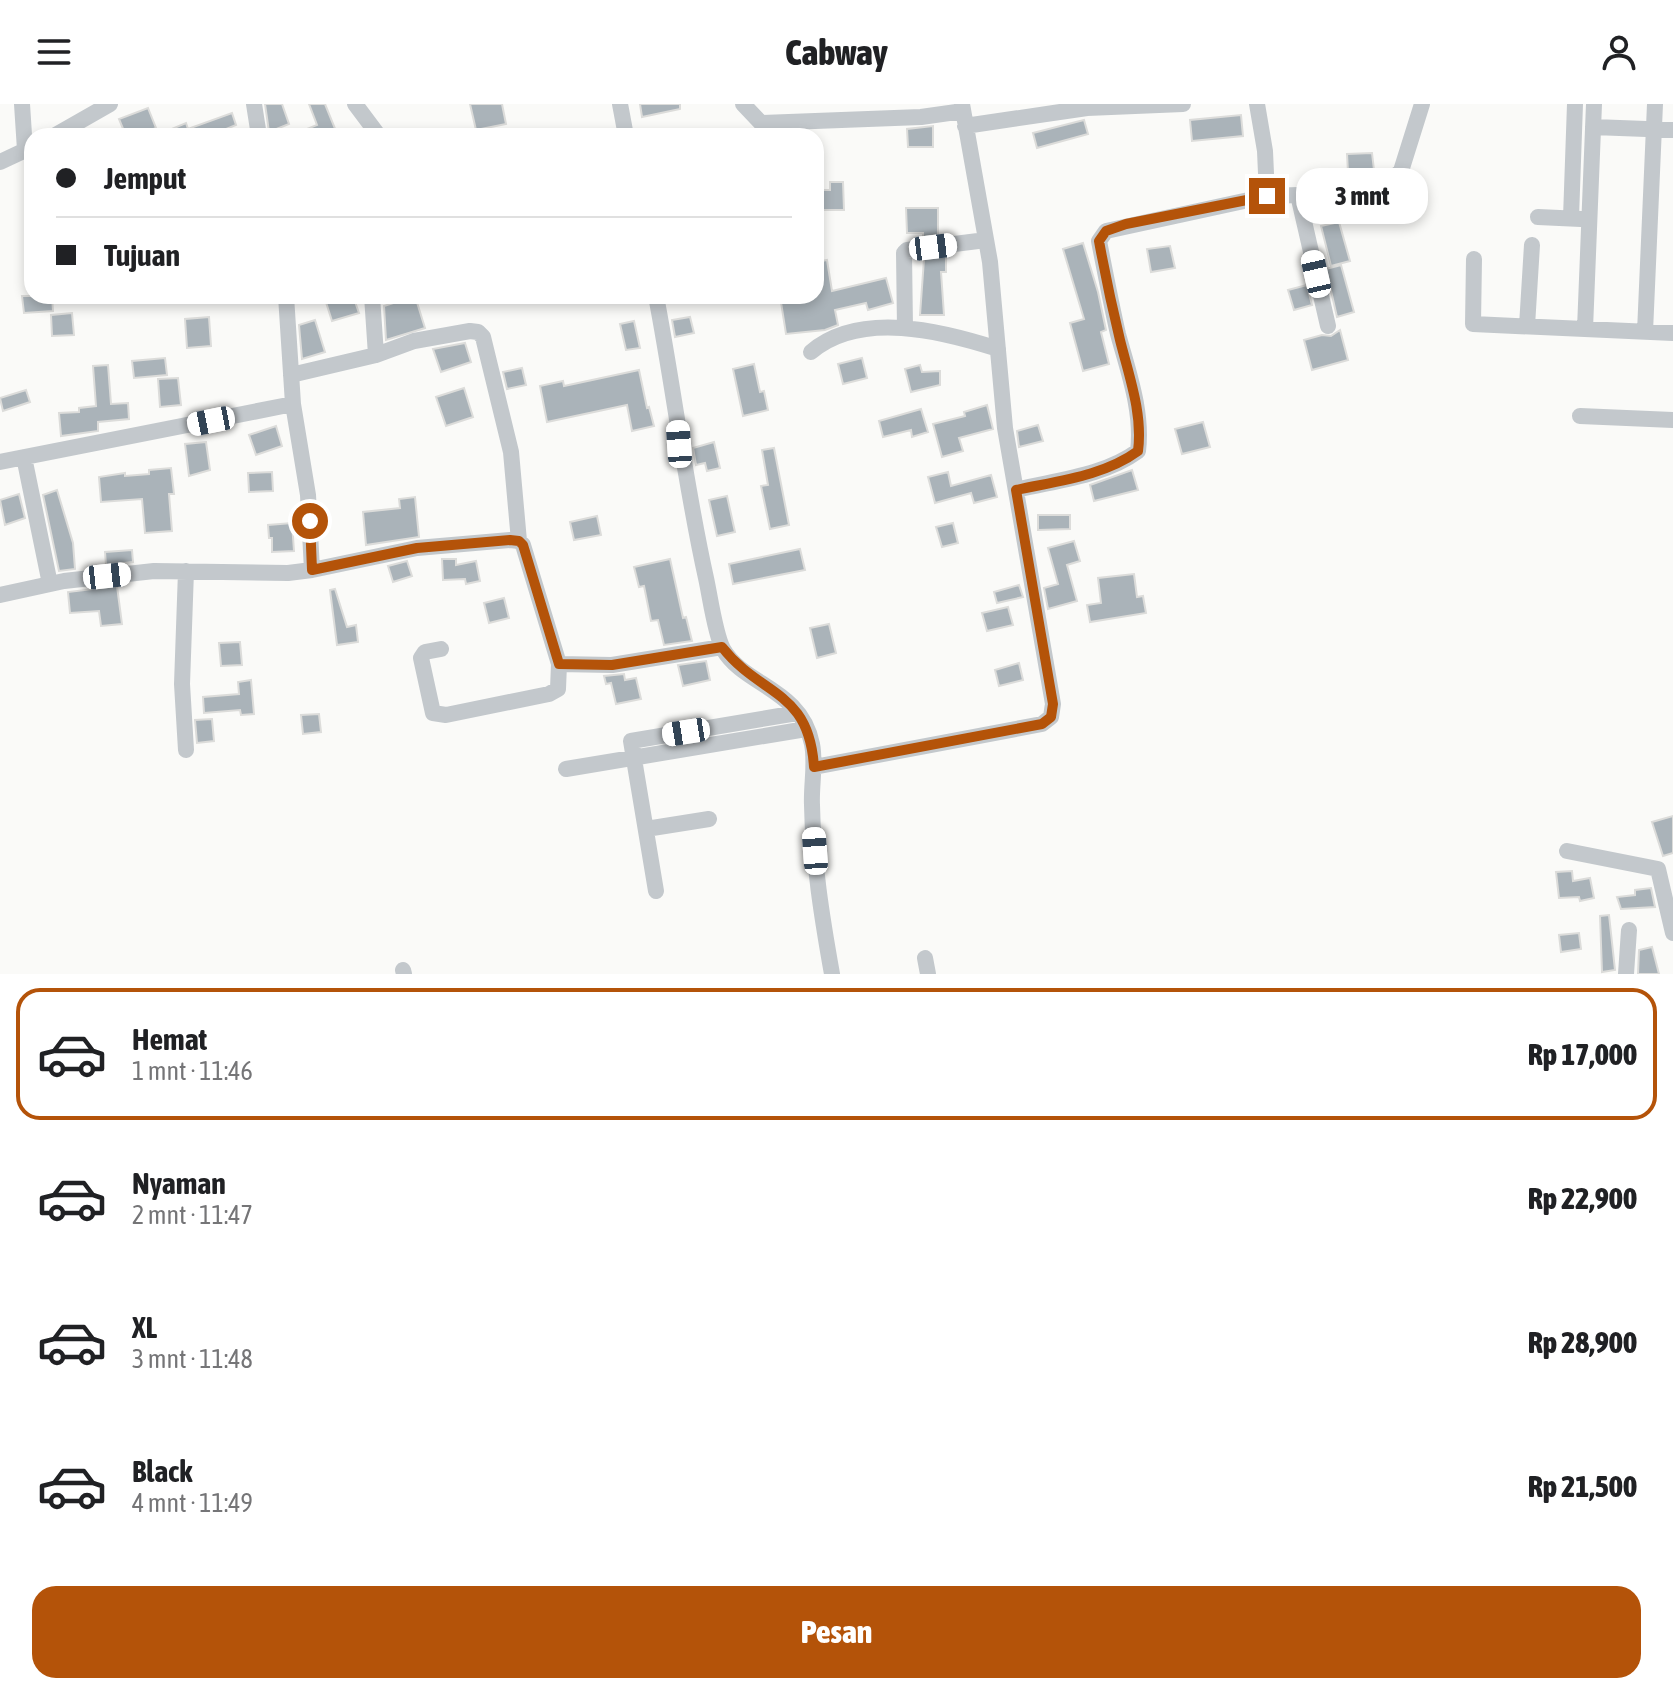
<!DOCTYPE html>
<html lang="id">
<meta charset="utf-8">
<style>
body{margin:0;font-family:"Asap Condensed",sans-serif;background:#f2f2f2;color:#202124;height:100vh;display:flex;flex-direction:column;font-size:30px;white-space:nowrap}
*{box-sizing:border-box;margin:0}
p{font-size:26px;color:#757577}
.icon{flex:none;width:44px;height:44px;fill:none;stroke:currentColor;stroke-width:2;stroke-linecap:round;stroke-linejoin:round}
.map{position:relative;height:870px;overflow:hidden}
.details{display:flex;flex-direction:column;background:#fff;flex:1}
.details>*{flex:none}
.guide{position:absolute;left:24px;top:24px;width:800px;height:176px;border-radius:24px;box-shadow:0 4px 12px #0003;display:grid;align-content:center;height:176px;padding:0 32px;background:#fff}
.end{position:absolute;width:36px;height:36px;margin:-18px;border:10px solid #b45309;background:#fff;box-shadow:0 0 0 4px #fff}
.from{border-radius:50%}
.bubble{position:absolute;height:56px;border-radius:24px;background:#fff;box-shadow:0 4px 12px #0003;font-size:26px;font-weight:800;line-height:56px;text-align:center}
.car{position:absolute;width:24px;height:48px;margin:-24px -12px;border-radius:10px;box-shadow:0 0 6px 2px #0007;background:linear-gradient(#fff 24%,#345 0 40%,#fff 0 76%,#345 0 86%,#fff 0)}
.guide b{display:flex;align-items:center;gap:28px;height:76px;font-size:30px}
.guide b+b{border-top:2px solid #e0e0e0}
.guide i{width:20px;height:20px;background:#202124}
ul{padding:14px 0 0;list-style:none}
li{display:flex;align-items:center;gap:24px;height:132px;margin:0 16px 12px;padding:0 16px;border:4px solid transparent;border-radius:24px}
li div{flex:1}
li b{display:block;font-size:30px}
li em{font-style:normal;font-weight:800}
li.active{border-color:#b45309}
li>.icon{width:72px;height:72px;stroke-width:1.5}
.primary-button{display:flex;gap:16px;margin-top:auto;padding:16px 32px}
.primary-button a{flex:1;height:92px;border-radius:24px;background:#b45309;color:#fff;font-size:32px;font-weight:800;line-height:92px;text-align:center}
header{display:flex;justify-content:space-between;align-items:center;height:104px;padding:0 32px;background:#fff;font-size:36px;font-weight:800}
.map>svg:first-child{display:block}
.building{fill:#aab3b9;stroke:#dcdcda;stroke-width:2}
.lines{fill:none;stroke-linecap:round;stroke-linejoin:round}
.street{stroke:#c3c8cc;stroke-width:16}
.route{stroke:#b45309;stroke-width:10}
</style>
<header><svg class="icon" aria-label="menu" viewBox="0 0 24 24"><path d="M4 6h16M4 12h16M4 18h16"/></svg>Cabway<svg class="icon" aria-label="person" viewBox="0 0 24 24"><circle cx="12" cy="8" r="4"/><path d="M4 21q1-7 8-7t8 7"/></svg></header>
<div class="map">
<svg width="1673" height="870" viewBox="0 0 1673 870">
<rect width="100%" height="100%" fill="#fafaf8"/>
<path class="building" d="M265,0h17l7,20 -20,8z
M309,0h16l13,32h-48l27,-11z
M470,0h32l4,20 -30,6z
M640,0h40v5l-38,8z
M148,4l8,20 -20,8h-10l-7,-17z
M232,9l4,12 -10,4 3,7h-74l31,-13 2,6z
M1241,11l2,21 -51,5 -2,-21z
M1084,16l4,14 -51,14 -4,-15z
M933,22v21h-25l-1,-18z
M1372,49l2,17 -26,2 -1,-18z
M830,78h13l1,28h-28v-20h14z
M906,104h32v27l-15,2v-4h-16z
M1339,118l11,39 -19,5 -10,-40z
M1083,139l15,49 8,38 -5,2 8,32 -26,7 -13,-48 14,-4 -21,-70z
M1170,142l5,22 -24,4 -4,-23z
M946,152v16h-5l3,43h-24l4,-56z
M827,156l5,31 54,-13 7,25 -25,7 -2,-7 -31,7 3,15 -13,5 -39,4 -6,-38h36v-34z
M1341,161l13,47 -17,5 -11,-48z
M1307,181l5,20 -18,5 -6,-20z
M22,192h30l1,15 -29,2z
M324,192h29l6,17 -27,8z
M415,192l10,32 -39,12 -2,-34z
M72,209l2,22 -22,1 -1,-21z
M209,213l2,29 -24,2 -2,-29z
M690,213l4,16 -19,4 -3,-17z
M315,216l10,32 -23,7 -3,-34z
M634,217l6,27 -14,2 -6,-26z
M1340,226l8,30 -36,10 -8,-30 18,-5 9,1z
M465,239l6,19 -30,10 -8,-23z
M165,254l2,17 -33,3 -2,-17z
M862,254l5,20 -24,6 -5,-20z
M754,260l6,28 4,-1 4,19 -25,6 -10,-47z
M108,261l3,39 17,-1 1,16 -31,3v9l-37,5 -2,-23 20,-1v-4l17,-2 -3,-40z
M920,261l2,7 18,-1v14l-29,7 -6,-23z
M522,264l4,17 -19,4 -4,-17z
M639,266l8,38 2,-1 5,19 -22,5 -5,-26 -80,17 -7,-36 23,-5 1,5z
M178,274l3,27 -21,2 -2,-28z
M464,284l9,29 -27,9 -10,-29z
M26,286l4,12 -27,9 -3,-13z
M987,301l6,24 -34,9 4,13 -21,6 -9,-33 32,-8 -1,-4z
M921,305l7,23 -16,5 -1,-7 -28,7 -4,-16z
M1203,318l7,25 -28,7 -7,-25z
M1038,321l5,16 -24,6 -2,-16z
M276,322l6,20 -26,9 -7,-20z
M206,338l4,28 -21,6 -4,-32z
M714,338l6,26 -13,3 -2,-8 -9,2 -3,-17z
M774,344l15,77 -19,4 -9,-43 7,-1 -6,-35z
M171,364l3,26h-5l3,37 -27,2 -3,-34 -41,3 -2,-25 26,-4v3l24,-2v-4z
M1132,366l6,20 -44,11 -4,-16z
M272,368l1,19 -24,1 -1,-19z
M948,368l3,14 40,-11 6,22 -23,6 -3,-10 -36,10 -7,-26z
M57,386l16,53 2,26 -16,2 -16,-76z
M19,390l6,24 -20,7 -5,-25z
M727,392l8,36 -18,4 -8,-36z
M415,393l4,40 -53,8 -3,-33 37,-4 -1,-9z
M1038,411h32v14l-32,1z
M597,412l4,19 -27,5 -4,-18z
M292,419l2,28 -22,1v-14h-3l-1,-13z
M953,419l5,20 -16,4 -6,-20z
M1074,437l6,20 -13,4 10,36 -29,8 -4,-21 14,-4 -10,-36z
M800,445l5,21 -72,14 -4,-20z
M132,446l1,12 -27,3 -1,-13z
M442,455h14v6l20,-4 4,20 -14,3 -1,-5 -22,1z
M670,455l13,59 3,-1 6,24 -28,4 -6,-25 -7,1 -7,-35 -5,1 -5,-20z
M407,457l5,15 -19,6 -5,-16z
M1134,470l3,23 6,-1 3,17 -56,9 -3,-17 14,-2 -3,-25z
M1019,481l4,12 -26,6 -3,-11z
M117,482l5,38 -21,2 -2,-15 -29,2 -2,-21z
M335,485l12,38 9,-2 2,17 -21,3 -7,-55z
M504,494l5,20 -20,5 -5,-20z
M1008,503l5,18 -26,6 -5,-18z
M829,520l7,29 -19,5 -7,-30z
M240,538l2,23 -21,1 -2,-23z
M706,557l4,19 -27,6 -5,-21z
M1019,559l4,17 -24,6 -4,-16z
M624,570l1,6 11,-2 5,21 -25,5 -5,-21 -5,1 -2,-8z
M251,576l3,34 -13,1 -1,-5 -36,3 -1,-16 36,-3 -1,-12z
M319,610l2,18 -18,2 -2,-19z
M212,615l2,22 -17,2 -2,-23z
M1673,712v37l-10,3 -11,-34z
M1572,767l1,10 17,-3 4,20 -14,3 -1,-4 -20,1 -3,-26z
M1651,784l4,19 -34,2 -4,-12 18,-2v-5z
M1609,811l6,55 -13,2 -2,-56z
M1579,829l2,16 -20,3 -2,-17z
M1652,843l7,27h-21l1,-24z"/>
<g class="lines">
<path class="street" d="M22,0l3,46
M254,0l5,32
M355,0l24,32
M620,0l6,32
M743,0l18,19 160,-6 42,-6
M1257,0l8,47 2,45
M965,22l122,-18 96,-4
M1593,23l80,3
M54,32l56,-32
M0,58l32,-15
M1298,91l30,131
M1538,113l43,2
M1571,114l4,-114
M1474,155l-1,65 200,9
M286,192l7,108 15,91 4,75
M656,192c18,94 29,188 50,282 4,18 9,56 17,71 21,37 78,39 89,95 4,20 -1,41 0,61 1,57 10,113 20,169
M1527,222l5,-81
M905,224l-1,-75 3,-3 79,-10
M1585,225l9,-225
M1645,228l10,-228
M811,248c49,-42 131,-21 187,-3
M376,251l38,-14 56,-10 8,1 5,5 28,115 8,89
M291,271l85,-20 -4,-59
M1580,312l93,4
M24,353l26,127
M0,358l293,-58
M1016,386c41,-10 88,-14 122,-39 5,-39 -10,-80 -20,-117 -7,-31 -13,-62 -19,-93l7,-10 161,-35 31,-1 95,-17 8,-7 21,-67
M186,467l-4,113 4,66
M0,491l64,-14 90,-10 134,2 24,-3 105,-22 93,-8 9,1 4,4 36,119 53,1 110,-18
M441,545l-16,3 -4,6 12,55 13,2 103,-21 9,-5 1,-25
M814,663l228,-43 9,-7 2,-13 -48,-276 -15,-166 -28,-158
M566,665l240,-40
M646,725l63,-10
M1567,747l91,18 15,64
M656,787l-25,-150 166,-28
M925,854l3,16
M403,866l1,4
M1626,870l3,-44"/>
</g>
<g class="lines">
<path class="route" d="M310,417l2,49 105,-22 93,-8 9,1 4,4 36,119 53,1 110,-18c39,50 87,42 92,120l228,-43 9,-7 2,-13 -37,-214c41,-9 88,-14 122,-39 5,-37 -9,-75 -18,-111 -8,-33 -15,-66 -21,-99l7,-10 20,-7 141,-28"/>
</g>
</svg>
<i class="end from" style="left:310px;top:417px"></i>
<i class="end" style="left:1267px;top:92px"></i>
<div class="bubble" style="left:1296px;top:64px;width:132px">3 mnt</div>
<i class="car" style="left:933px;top:143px;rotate:83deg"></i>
<i class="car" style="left:1316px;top:170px;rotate:347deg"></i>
<i class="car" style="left:211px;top:317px;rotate:259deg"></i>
<i class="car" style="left:679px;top:340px;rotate:356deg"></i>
<i class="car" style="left:107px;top:472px;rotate:84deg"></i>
<i class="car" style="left:686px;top:628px;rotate:261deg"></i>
<i class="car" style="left:815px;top:747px;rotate:356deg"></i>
<div class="guide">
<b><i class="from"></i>Jemput</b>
<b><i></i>Tujuan</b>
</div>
</div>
<section class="details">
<ul>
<li class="active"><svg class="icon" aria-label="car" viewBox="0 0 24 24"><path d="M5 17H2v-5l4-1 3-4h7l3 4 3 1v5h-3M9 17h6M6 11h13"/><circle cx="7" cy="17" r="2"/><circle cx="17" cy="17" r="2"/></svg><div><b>Hemat</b><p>1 mnt · 11:46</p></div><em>Rp 17,000</em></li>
<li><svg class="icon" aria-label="car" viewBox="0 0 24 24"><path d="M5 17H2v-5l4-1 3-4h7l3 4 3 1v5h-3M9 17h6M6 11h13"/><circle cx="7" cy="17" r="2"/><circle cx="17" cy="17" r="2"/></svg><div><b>Nyaman</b><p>2 mnt · 11:47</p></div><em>Rp 22,900</em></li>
<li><svg class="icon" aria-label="car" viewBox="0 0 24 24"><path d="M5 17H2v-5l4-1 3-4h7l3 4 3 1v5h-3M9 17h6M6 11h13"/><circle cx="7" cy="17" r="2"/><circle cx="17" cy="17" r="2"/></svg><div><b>XL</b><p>3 mnt · 11:48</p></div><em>Rp 28,900</em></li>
<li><svg class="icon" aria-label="car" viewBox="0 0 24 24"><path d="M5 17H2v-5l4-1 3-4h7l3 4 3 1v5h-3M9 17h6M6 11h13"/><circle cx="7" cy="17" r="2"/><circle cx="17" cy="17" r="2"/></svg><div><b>Black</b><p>4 mnt · 11:49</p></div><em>Rp 21,500</em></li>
</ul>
<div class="primary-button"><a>Pesan</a></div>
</section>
